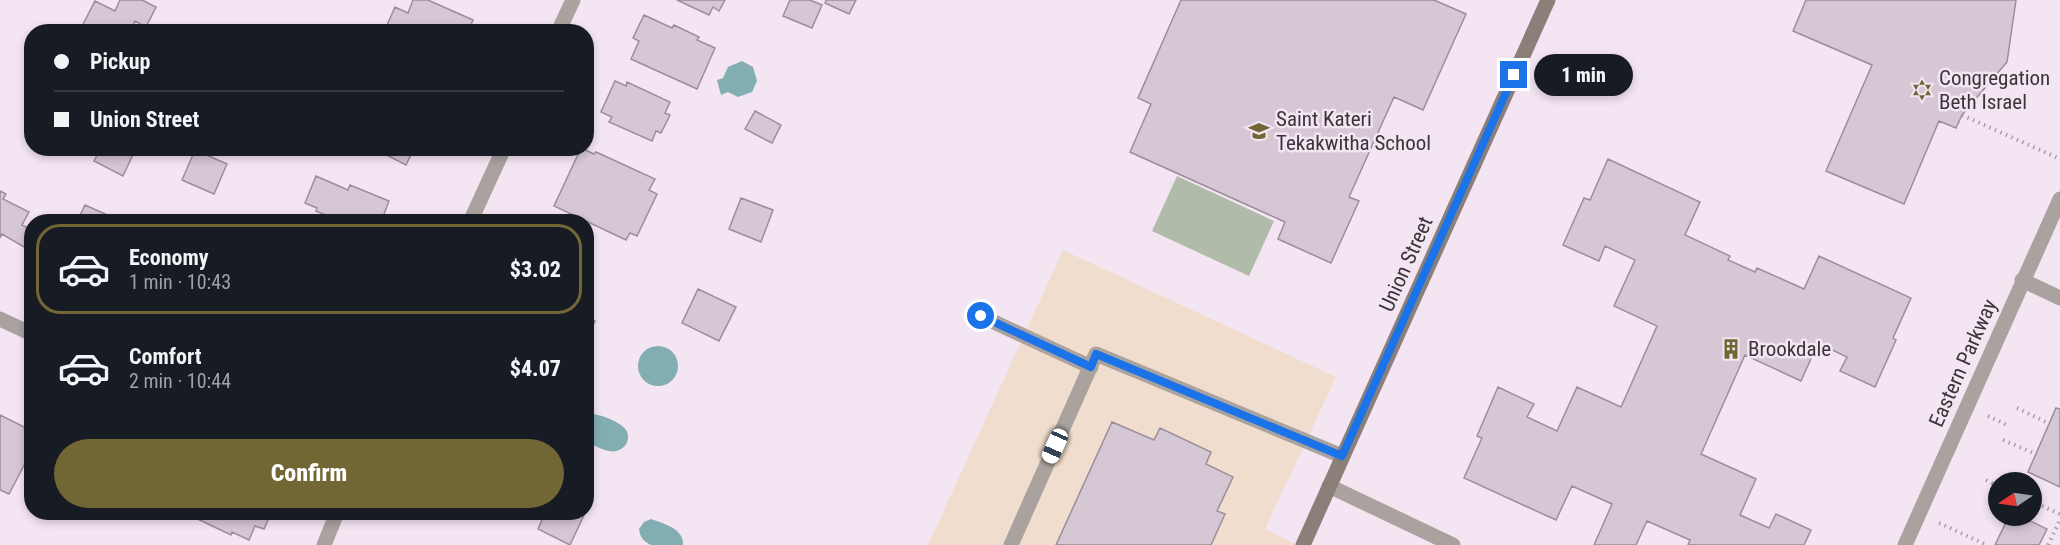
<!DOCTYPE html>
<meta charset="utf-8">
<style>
body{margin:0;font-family:"Roboto Condensed",sans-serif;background:#242831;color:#f1f3f6;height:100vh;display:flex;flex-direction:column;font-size:22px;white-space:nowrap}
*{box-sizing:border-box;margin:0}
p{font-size:20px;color:#9ea1a6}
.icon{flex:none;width:33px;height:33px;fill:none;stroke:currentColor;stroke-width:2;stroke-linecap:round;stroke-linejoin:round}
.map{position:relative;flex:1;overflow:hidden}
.drawer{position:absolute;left:24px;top:214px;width:570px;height:306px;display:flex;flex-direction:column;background:#171b24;border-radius:24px;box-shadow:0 3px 9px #0003}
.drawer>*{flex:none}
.hud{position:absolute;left:24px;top:24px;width:570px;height:132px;border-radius:24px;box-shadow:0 3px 9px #0003;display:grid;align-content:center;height:132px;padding:0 30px;background:#171b24}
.needle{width:39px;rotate:257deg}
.buttons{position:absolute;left:1988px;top:472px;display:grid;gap:12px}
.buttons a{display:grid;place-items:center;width:54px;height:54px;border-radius:50%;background:#171b24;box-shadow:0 3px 9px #0003;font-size:30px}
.end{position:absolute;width:27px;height:27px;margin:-14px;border:8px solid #1a73e8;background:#fff;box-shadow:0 0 0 3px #fff}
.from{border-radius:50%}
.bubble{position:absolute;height:42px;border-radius:21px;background:#171b24;box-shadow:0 3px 9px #0003;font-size:20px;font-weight:800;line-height:42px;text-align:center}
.car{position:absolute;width:18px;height:36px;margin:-18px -9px;border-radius:8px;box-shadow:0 0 4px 2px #0007;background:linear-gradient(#fff 24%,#345 0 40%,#fff 0 76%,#345 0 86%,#fff 0)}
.hud b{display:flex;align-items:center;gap:21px;height:57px;font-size:22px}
.hud b+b{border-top:2px solid #363941}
.hud i{width:15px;height:15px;background:#f1f3f6}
ul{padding:10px 0 0;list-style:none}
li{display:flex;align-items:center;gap:18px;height:90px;margin:0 12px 9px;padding:0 18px;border:3px solid transparent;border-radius:24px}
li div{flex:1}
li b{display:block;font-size:22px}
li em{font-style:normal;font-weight:800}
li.current{border-color:#726734}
li>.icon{width:54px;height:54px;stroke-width:1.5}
.cta{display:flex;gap:12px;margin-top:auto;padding:12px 30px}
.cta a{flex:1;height:69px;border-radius:36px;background:#726734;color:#fff;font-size:24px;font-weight:800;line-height:69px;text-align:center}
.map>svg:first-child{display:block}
.commercial{fill:#f0ddcd}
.green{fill:#b0bba9}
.water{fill:#83aeb1}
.building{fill:#d6c7d5;stroke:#9b8e9a;stroke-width:1.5}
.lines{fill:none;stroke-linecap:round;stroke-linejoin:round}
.path{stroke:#aa9fa9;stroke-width:4;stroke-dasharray:1.5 4.5;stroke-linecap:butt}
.lane{stroke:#aaa29f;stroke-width:15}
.street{stroke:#aaa29f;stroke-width:15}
.secondary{stroke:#8b7f7a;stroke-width:15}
.route{stroke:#1a73e8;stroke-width:8}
.labels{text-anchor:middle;stroke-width:5;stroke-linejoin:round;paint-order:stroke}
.poi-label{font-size:21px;fill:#3b353a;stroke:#f4e5f3;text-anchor:start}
.street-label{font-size:21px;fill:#3b353a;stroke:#f4e5f3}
</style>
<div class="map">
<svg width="2060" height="545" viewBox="0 0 2060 545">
<rect width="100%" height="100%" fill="#f4e5f3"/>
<path class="commercial" d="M1063,250l273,127 -71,152 32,16h-369z"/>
<path class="green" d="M1177,176l97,45 -25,55 -97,-45z"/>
<path class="water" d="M742,61l11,6 4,14 -5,11 -14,5 -10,-5 -7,3 -4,-15 6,-2 5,-11z
M638 366a20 20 0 1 1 40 0a20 20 0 1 1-40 0Z
M591,414c9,0 30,8 35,16 7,12 -5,24 -17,21 -7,-1 -15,-6 -22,-9v-26z
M651,519c14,5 33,10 32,26h-32c-8,-4 -11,-8 -12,-16l5,-7z"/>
<path class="building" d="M120,0h22l14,7 -10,20 -11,-6 -5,11h-51l16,-31 20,10z
M413,0h15l45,20 -5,12h-84l11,-25 13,6z
M677,0h48l-6,11 -6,-4 -4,8z
M790,0h20l12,5 -10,23 -29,-12z
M826,0h30l-7,14 -24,-11z
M1181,0h253l32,14 -43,96 -29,-13 -45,100 10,4 -28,62 -53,-24 7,-17 -155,-70 21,-48 -13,-6z
M1806,0h210l-9,62 -45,53 -6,13 -17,-7 -35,83 -78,-33 46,-106 -79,-34z
M644,15l28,13 2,-3 25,12 -2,3 18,8 -18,41 -66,-30 8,-18 -6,-3z
M615,81l11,5 1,-4 43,20 -5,11 5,2 -9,18 -5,-2 -4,10 -43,-19 3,-5 -11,-5z
M755,111l26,14 -9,18 -27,-14z
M101,148h35l-13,28 -29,-15z
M373,148h41l-8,17z
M581,148l13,6 2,-2 59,27 -6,11 8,4 -20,42 -7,-3 -4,7 -72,-34z
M195,150l32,14 -13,30 -32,-14z
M1608,159l92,43 -15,33 45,21 -2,4 27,12 2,-4 47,21 15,-33 92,42 -18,40 3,2 -21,47 -35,-16 7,-14 -29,-14 -17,38 -56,-26 -44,99 55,25 -16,36 29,13 7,-14 35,16 -7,15h-116l2,-5 -43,-19 -11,24h-42l18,-41 -40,-18 -16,34 -92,-42 18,-40 -5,-2 21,-49 36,17 -7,13 30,14 20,-44 44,20 36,-81 -43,-20 21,-46 -30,-14 -6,15 -36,-16 21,-47 6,2z
M316,176l32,14 2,-5 39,16 -8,21h-38l-27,-11 1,-3 -12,-5z
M0,191l6,3 -3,5 26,13 -7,13 10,5v2l-8,15 -22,-13 -2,4z
M741,198l32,12 -12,32 -32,-13z
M85,205l38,17h-46z
M698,289l38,18 -17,34 -37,-18z
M586,317l9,4 -9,19z
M2056,408l4,1v78l-32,-15z
M0,415l32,16v19l-23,44 -9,-4z
M1112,422l42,18 6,-12 51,24 -5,12 27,13 -16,34 8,3 -14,31h-155z
M185,513h86l-7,16 -9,-3 -6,14 -17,-8 -1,3z
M545,513h40l-15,32 -32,-16z
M2009,516h11l27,13 -8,16h-44z"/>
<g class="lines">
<path class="path" d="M1962,115l98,44
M2017,408l33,16
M1988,416l21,10
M2003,440l33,14
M1986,480l12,6
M2031,501l29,13
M1939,523l48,22
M2048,545l12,-25"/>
<path class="lane" d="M981,316l110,51
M1329,486l124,59
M1011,545l85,-191 246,102"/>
<path class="street" d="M558,32l15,-32
M470,222l34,-74
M2022,280l38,18
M0,319l32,15
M324,545l13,-32
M1905,545l155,-346"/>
<path class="secondary" d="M1303,545l245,-545"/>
</g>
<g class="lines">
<path class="route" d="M981,316l110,51 5,-13 246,102 172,-381"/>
</g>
<defs>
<g id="synagogue-bare" transform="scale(1.62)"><path d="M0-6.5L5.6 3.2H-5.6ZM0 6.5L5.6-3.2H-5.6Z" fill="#726734" stroke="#f4e5f3" stroke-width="2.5" paint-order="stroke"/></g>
<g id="school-bare" transform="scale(1.62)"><path d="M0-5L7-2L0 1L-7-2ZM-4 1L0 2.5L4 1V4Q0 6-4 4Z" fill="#726734" stroke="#f4e5f3" stroke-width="2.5" paint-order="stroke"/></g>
<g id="building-bare" transform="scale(1.62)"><path d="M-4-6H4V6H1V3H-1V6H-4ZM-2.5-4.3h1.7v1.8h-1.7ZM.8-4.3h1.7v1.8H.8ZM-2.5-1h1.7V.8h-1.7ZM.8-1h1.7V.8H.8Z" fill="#726734" stroke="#f4e5f3" stroke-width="2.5" paint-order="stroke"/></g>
</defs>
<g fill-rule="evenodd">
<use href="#synagogue-bare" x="1922" y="90"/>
<use href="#school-bare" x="1259" y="131"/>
<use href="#building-bare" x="1731" y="349"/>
</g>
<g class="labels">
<g class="poi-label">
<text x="1939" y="85">Congregation<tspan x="1939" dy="24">Beth Israel</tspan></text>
<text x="1276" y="126">Saint Kateri<tspan x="1276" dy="24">Tekakwitha School</tspan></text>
<text x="1748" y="356">Brookdale</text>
</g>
<g class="street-label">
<text transform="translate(1406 264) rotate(-66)" y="7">Union Street</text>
<text transform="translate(1963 363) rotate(-66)" y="7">Eastern Parkway</text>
</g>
</g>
</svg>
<div class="buttons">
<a><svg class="needle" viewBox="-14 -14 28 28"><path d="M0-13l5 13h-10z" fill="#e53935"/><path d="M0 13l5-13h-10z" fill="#9ea1a6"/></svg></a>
</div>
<i class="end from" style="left:981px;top:316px"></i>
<i class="end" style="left:1514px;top:75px"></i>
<div class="bubble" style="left:1534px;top:54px;width:99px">1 min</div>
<i class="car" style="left:1055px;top:446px;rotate:204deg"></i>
<div class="hud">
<b><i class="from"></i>Pickup</b>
<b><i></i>Union Street</b>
</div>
<section class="drawer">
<ul>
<li class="current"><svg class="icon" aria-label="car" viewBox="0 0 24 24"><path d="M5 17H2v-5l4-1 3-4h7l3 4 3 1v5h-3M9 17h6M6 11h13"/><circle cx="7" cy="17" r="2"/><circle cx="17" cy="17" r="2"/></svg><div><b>Economy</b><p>1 min · 10:43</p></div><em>$3.02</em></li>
<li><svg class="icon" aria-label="car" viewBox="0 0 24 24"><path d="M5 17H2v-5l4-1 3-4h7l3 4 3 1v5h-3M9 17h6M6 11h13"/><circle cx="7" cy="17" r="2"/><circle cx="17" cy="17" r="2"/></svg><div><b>Comfort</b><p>2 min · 10:44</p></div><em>$4.07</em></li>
</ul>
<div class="cta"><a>Confirm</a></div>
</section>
</div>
